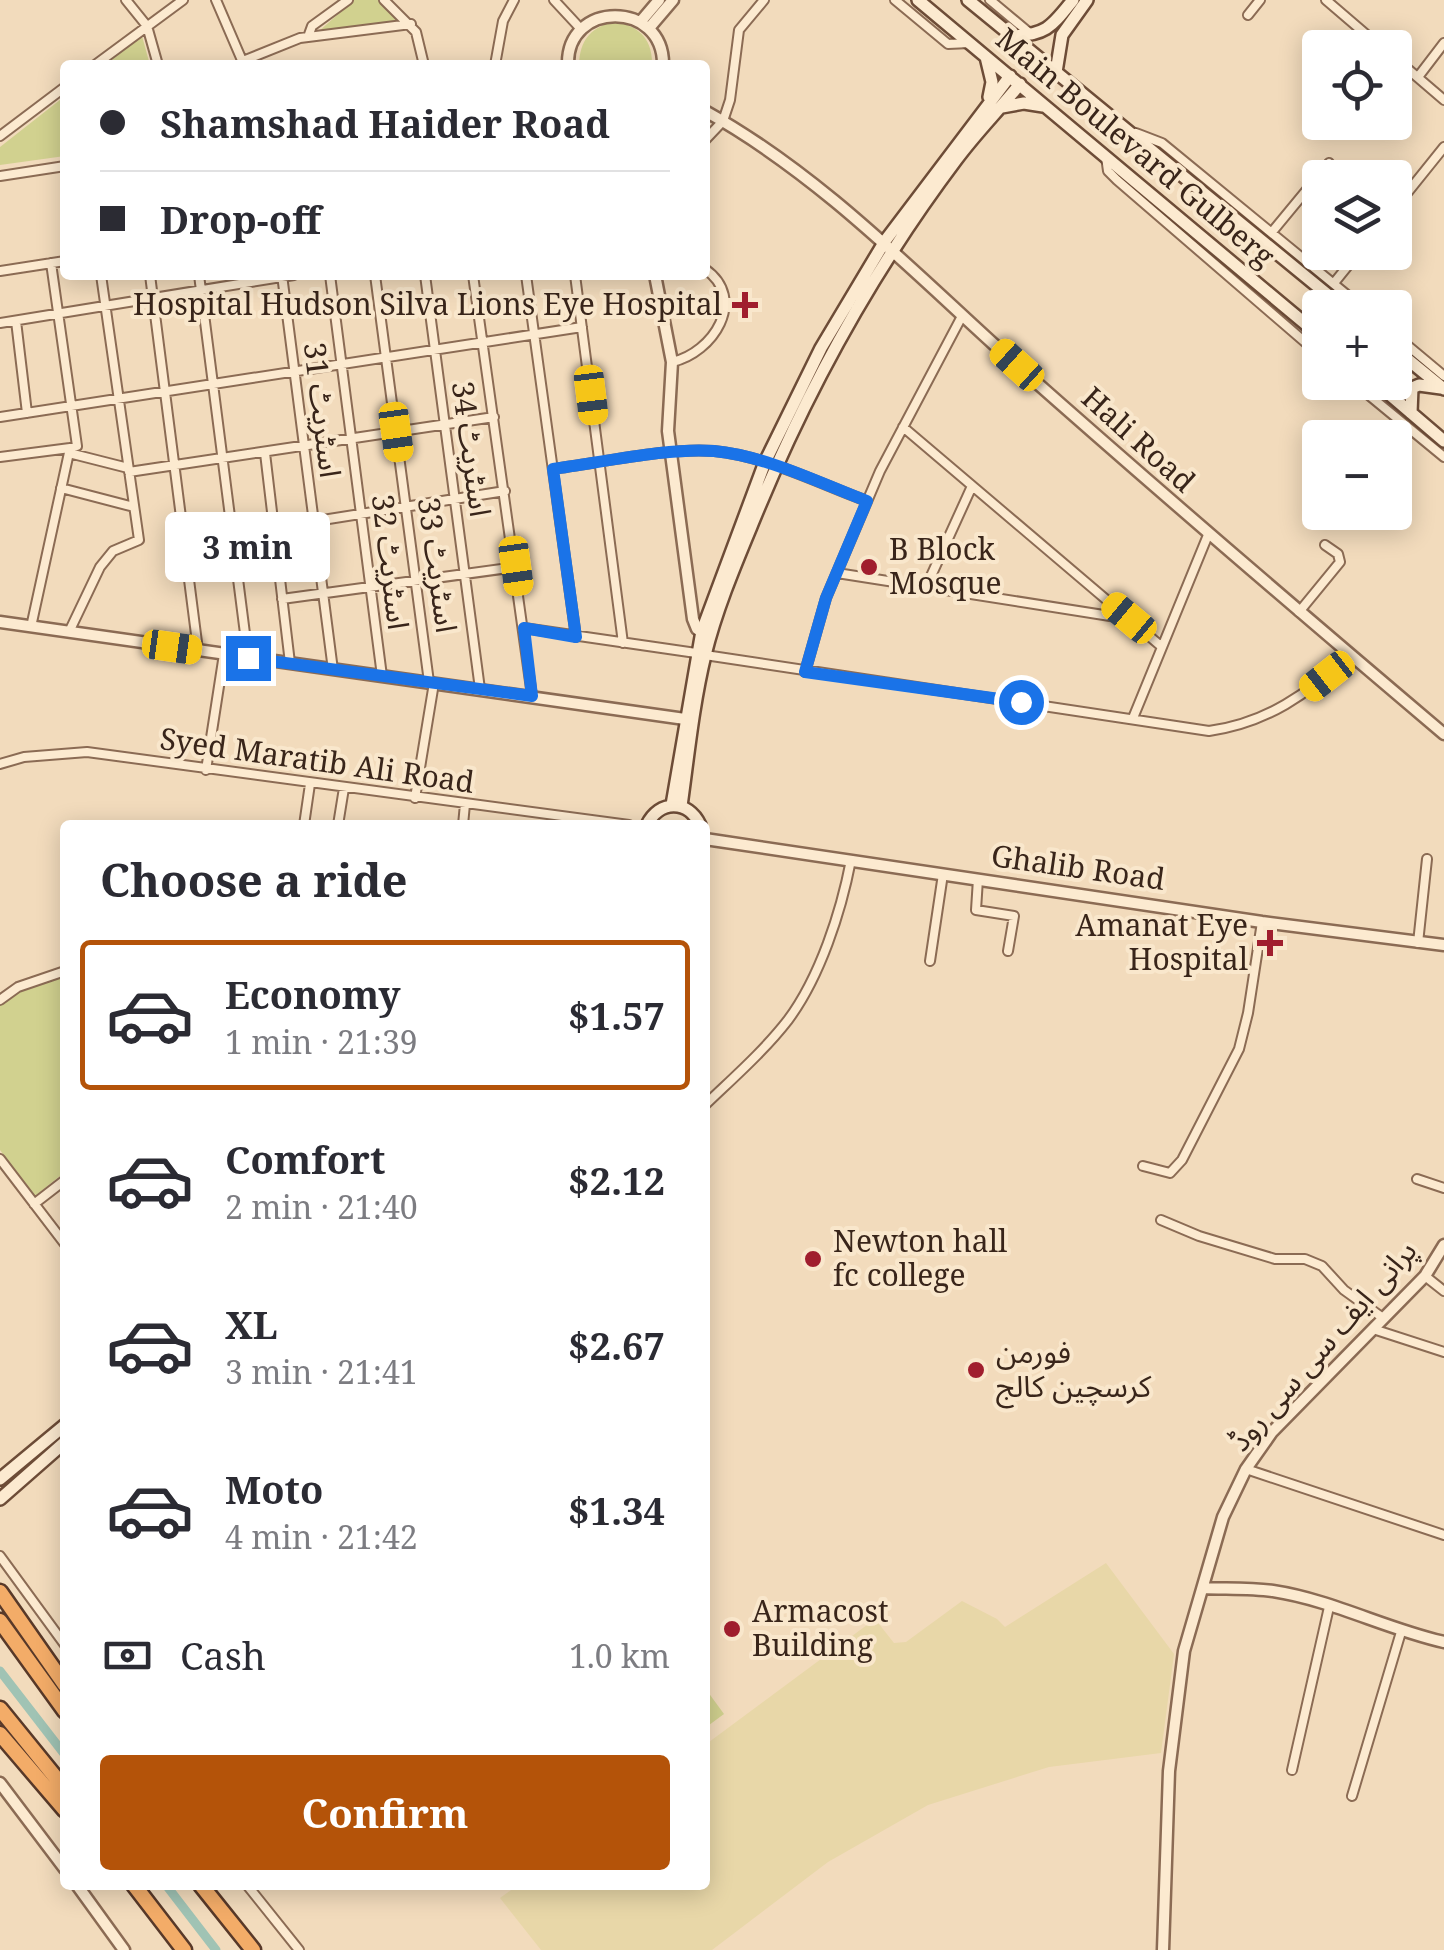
<!DOCTYPE html>
<meta charset="utf-8">
<style>
body{margin:0;font-family:"Noto Serif","Noto Sans Arabic",serif;background:#f7f7f7;color:#2b2b33;height:100vh;display:flex;flex-direction:column;font-size:38px;white-space:nowrap}
*{box-sizing:border-box;margin:0}
p{font-size:32px;color:#7c7c81}
.icon{flex:none;width:55px;height:55px;fill:none;stroke:currentColor;stroke-width:2;stroke-linecap:round;stroke-linejoin:round}
.map{position:relative;flex:1;overflow:hidden}
.panel{position:absolute;left:60px;top:820px;width:650px;height:1070px;display:flex;flex-direction:column;background:#fff;border-radius:10px;box-shadow:0 5px 25px #0003}
.panel>*{flex:none}
.guide{position:absolute;left:60px;top:60px;width:650px;height:220px;border-radius:10px;box-shadow:0 5px 25px #0003;display:grid;align-content:center;height:220px;padding:0 40px;background:#fff}
.fabs{position:absolute;left:1302px;top:30px;display:grid;gap:20px}
.fabs a{display:grid;place-items:center;width:110px;height:110px;border-radius:10px;background:#fff;box-shadow:0 5px 25px #0003;font-size:50px}
.end{position:absolute;width:45px;height:45px;margin:-22px;border:12px solid #1a73e8;background:#fff;box-shadow:0 0 0 5px #fff}
.from{border-radius:50%}
.bubble{position:absolute;height:70px;border-radius:10px;background:#fff;box-shadow:0 5px 25px #0003;font-size:32px;font-weight:700;line-height:70px;text-align:center}
.car{position:absolute;width:30px;height:60px;margin:-30px -15px;border-radius:12px;box-shadow:0 0 8px 2px #0007;background:linear-gradient(#f5c518 24%,#345 0 40%,#f5c518 0 76%,#345 0 86%,#f5c518 0)}
.guide b{display:flex;align-items:center;gap:35px;height:95px;font-size:38px}
.guide b+b{border-top:2px solid #e1e1e2}
.guide i{width:25px;height:25px;background:#2b2b33}
ul{padding:0;list-style:none}
li{display:flex;align-items:center;gap:30px;height:150px;margin:0 20px 15px;padding:0 20px;border:5px solid transparent;border-radius:10px}
li div{flex:1}
li b{display:block;font-size:38px}
li em{font-style:normal;font-weight:700}
li.current{border-color:#b45309}
li>.icon{width:90px;height:90px;stroke-width:1.5}
h2{padding:0 40px;font-size:45px;line-height:120px}
.pay{display:flex;align-items:center;gap:25px;height:110px;padding:0 40px;font-size:38px}
.pay p{margin-inline-start:auto}
.cta{display:flex;gap:20px;margin-top:auto;padding:20px 40px}
.cta a{flex:1;height:115px;border-radius:10px;background:#b45309;color:#fff;font-size:40px;font-weight:700;line-height:115px;text-align:center}
.map>svg:first-child{display:block}
.farmland{fill:#e8d7a8}
.green{fill:#d1d18f}
.lines{fill:none;stroke-linecap:round;stroke-linejoin:round}
.canal{stroke:#a0c3b4;stroke-width:9}
.minor-casing{stroke:#8b6b54;stroke-width:12}
.tertiary-casing{stroke:#8b6b54;stroke-width:15}
.secondary-casing{stroke:#6d4c37;stroke-width:16}
.trunk-casing{stroke:#583929;stroke-width:19}
.minor{stroke:#fcead0;stroke-width:8}
.tertiary{stroke:#fcead0;stroke-width:10}
.secondary{stroke:#fcead0;stroke-width:11}
.trunk{stroke:#f3ac68;stroke-width:14}
.route{stroke:#1a73e8;stroke-width:12}
.poi-dot{fill:#a01e2e;stroke:#f9e7cc;stroke-width:4}
.labels{text-anchor:middle;stroke-width:8;stroke-linejoin:round;paint-order:stroke}
.street-label{font-size:30px;fill:#39251a;stroke:#f9e7cc}
.poi-label{font-size:30px;fill:#39251a;stroke:#f9e7cc;text-anchor:start}
</style>
<div class="map">
<svg width="1444" height="1950" viewBox="0 0 1444 1950">
<rect width="100%" height="100%" fill="#f2dbbc"/>
<path class="farmland" d="M1106,1563l68,91 -13,99 -112,14 -121,38 -100,57 -116,88h-171l-41,-52 18,-13h187v-140l170,-126 19,24 12,-1 56,-41 35,18 8,8z"/>
<path class="green" d="M354,0h25l23,23 -84,9z
M612,22c26,2 41,17 40,43h-73c1,-24 10,-36 33,-43z
M142,36l8,29h-45z
M65,96v60l-65,9v-18z
M65,974v198l-30,24 -35,-46v-147l26,-16z
M705,1688l19,26 -19,14z"/>
<g class="lines">
<path class="canal" d="M0,1671l65,84
M166,1885l50,65"/>
<g class="minor-casing">
<path id="minor" d="M126,0l21,26 11,39
M216,0l28,65
M384,0l32,32 8,33
M554,0l26,28
M895,0l53,44 22,-1
M990,0l42,35
M1326,0l56,48
M1248,15l12,-15
M308,37l4,-11 36,-26
M1395,58l49,42
M243,61l57,-23 111,-14
M95,65l88,-65
M495,65l8,-44 11,-21
M1418,77l26,-34
M1136,133l26,10 201,165
M0,136l65,-49
M705,140l18,-19 7,-21 9,-70 25,-30
M1106,157l2,14 9,9 203,175
M0,176l65,-10
M1395,208l49,-61
M1272,232l57,-69
M0,271l65,-10
M150,275l48,375
M199,275l49,382
M282,275l51,395
M330,275l52,401
M375,275l54,407
M425,275l55,414
M473,275l59,421
M526,275l50,362
M575,275l48,368
M1334,283l25,-31
M16,321l11,92
M0,323l294,-48
M1395,335l49,41
M672,362c41,-9 76,-63 33,-93
M1353,382l91,75
M0,417l582,-90
M903,427l259,220
M69,453l59,15
M265,453l25,210
M0,457l70,-9
M553,469c46,-6 117,-22 161,-18 52,5 104,32 153,50
M129,472l365,-55
M61,488l73,19
M184,542l321,-51
M837,573l292,46
M926,587l46,-101
M282,599l234,-32
M1299,612l41,-50 -2,-8 -13,-9
M31,627l39,-179 7,-2 -26,-183
M524,628l172,25
M69,632l31,-65 13,-16 26,-11 -38,-265
M705,655l504,76c57,-8 100,-37 140,-77
M805,672l21,-74 54,-127 82,-155
M1133,718l75,-183
M0,764l24,-7 63,-5 542,73
M206,770l18,-116
M415,798l19,-115
M304,825l6,-41
M338,825l6,-37
M463,825l2,-21
M978,879l-2,31 38,6 -6,35
M1418,943l9,-84
M930,961l13,-87
M0,1000l18,-13 47,-16
M705,1105c28,-27 59,-54 83,-85 32,-43 53,-108 63,-160
M0,1159l65,85
M1143,1166l27,7 12,-13 57,-111 9,-36 14,-91
M1417,1179l27,9
M34,1204l31,-24
M1161,1220l38,16 76,23h30l17,7 22,24 39,28
M1425,1276l19,15
M1373,1329l71,23
M1246,1469l198,66
M0,1556l65,89
M1292,1770l37,-163
M1352,1796l49,-164
M247,1885l52,65"/>
</g>
<g class="tertiary-casing">
<path id="tertiary" d="M642,20l17,-20
M650,27l23,-27
M568,65c-2,-65 96,-65 95,0
M705,111c119,66 214,167 315,257 140,124 281,245 424,366
M655,275l17,87 -4,69 25,188 4,10 5,2
M0,622l692,98
M705,839l557,83 182,23
M1203,1588c22,1 47,0 70,3 59,9 113,38 171,51
M0,1783l65,86
M77,1885l47,65
M1163,1950l6,-179 15,-120 39,-134 23,-48 26,-37 153,-156 19,-31"/>
</g>
<g class="secondary-casing">
<path id="secondary" d="M918,0l402,336
M968,0l376,308
M1012,36c35,-1 40,-10 61,-36
M986,57l6,25 -3,15
M1056,72l6,-37 25,-35
M1002,107l22,-4 19,3
M1395,349l49,40
M1375,382l69,59
M1411,413l1,-25 7,-3 22,3
M672,805l30,-174 63,-169 56,-114 64,-107 125,-165
M681,806c7,-50 12,-102 24,-151 12,-49 33,-97 52,-143 52,-126 117,-243 199,-352 19,-26 43,-50 64,-76
M647,825c12,-25 41,-26 53,0
M0,1479l65,-54
M0,1499l65,-57"/>
</g>
<g class="trunk-casing">
<path id="trunk" d="M0,1592l65,93
M0,1621l65,90
M0,1709l65,80
M0,1734l65,76
M134,1885l50,65
M201,1885l52,65"/>
</g>
<use href="#minor" class="minor"/>
<use href="#tertiary" class="tertiary"/>
<use href="#secondary" class="secondary"/>
<use href="#trunk" class="trunk"/>
</g>
<g class="lines">
<path class="route" d="M248,658l284,38 -8,-68 52,9 -23,-168c46,-6 117,-22 161,-18 52,5 103,31 153,50l-41,97 -21,74 216,30"/>
</g>
<g class="poi-dot">
<path d="M740 290h10v10h10v10h-10v10h-10v-10h-10v-10h10z"/>
<circle cx="869" cy="567" r="10"/>
<path d="M1265 928h10v10h10v10h-10v10h-10v-10h-10v-10h10z"/>
<circle cx="813" cy="1259" r="10"/>
<circle cx="976" cy="1370" r="10"/>
<circle cx="732" cy="1629" r="10"/>
</g>
<g class="labels">
<g class="street-label">
<text transform="translate(1135 148) rotate(40)" y="10">Main Boulevard Gulberg</text>
<text transform="translate(322 410) rotate(83)" y="10">اسٹریٹ 31</text>
<text transform="translate(1138 440) rotate(42)" y="10">Hali Road</text>
<text transform="translate(471 449) rotate(82)" y="10">اسٹریٹ 34</text>
<text transform="translate(390 562) rotate(83)" y="10">اسٹریٹ 32</text>
<text transform="translate(437 565) rotate(82)" y="10">اسٹریٹ 33</text>
<text transform="translate(317 761) rotate(8)" y="10">Syed Maratib Ali Road</text>
<text transform="translate(1078 868) rotate(8)" y="10">Ghalib Road</text>
<text transform="translate(1323 1346) rotate(-49)" y="10">پرانی ایف سی سی روڈ</text>
</g>
<g class="poi-label">
<text x="722" y="315" text-anchor="end">Hospital Hudson Silva Lions Eye Hospital</text>
<text x="889" y="560">B Block<tspan x="889" dy="34">Mosque</tspan></text>
<text x="1248" y="936" text-anchor="end">Amanat Eye<tspan x="1248" dy="34">Hospital</tspan></text>
<text x="833" y="1252">Newton hall<tspan x="833" dy="34">fc college</tspan></text>
<text x="996" y="1363">فورمن<tspan x="996" dy="34">کرسچین کالج</tspan></text>
<text x="752" y="1622">Armacost<tspan x="752" dy="34">Building</tspan></text>
</g>
</g>
</svg>
<div class="fabs">
<a><svg class="icon" aria-label="locate" viewBox="0 0 24 24"><circle cx="12" cy="12" r="6"/><path d="M12 2v4M12 18v4M2 12h4M18 12h4"/></svg></a>
<a><svg class="icon" aria-label="layers" viewBox="0 0 24 24"><path d="M12 4l9 5-9 5-9-5zM3 14l9 5 9-5"/></svg></a>
<a>+</a>
<a>−</a>
</div>
<i class="end from" style="left:1021px;top:702px"></i>
<i class="end" style="left:248px;top:658px"></i>
<div class="bubble" style="left:165px;top:512px;width:165px">3 min</div>
<i class="car" style="left:1017px;top:365px;rotate:312deg"></i>
<i class="car" style="left:591px;top:395px;rotate:173deg"></i>
<i class="car" style="left:396px;top:432px;rotate:172deg"></i>
<i class="car" style="left:516px;top:566px;rotate:172deg"></i>
<i class="car" style="left:1129px;top:618px;rotate:310deg"></i>
<i class="car" style="left:172px;top:647px;rotate:98deg"></i>
<i class="car" style="left:1327px;top:676px;rotate:232deg"></i>
<div class="guide">
<b><i class="from"></i>Shamshad Haider Road</b>
<b><i></i>Drop-off</b>
</div>
<section class="panel">
<h2>Choose a ride</h2>
<ul>
<li class="current"><svg class="icon" aria-label="car" viewBox="0 0 24 24"><path d="M5 17H2v-5l4-1 3-4h7l3 4 3 1v5h-3M9 17h6M6 11h13"/><circle cx="7" cy="17" r="2"/><circle cx="17" cy="17" r="2"/></svg><div><b>Economy</b><p>1 min · 21:39</p></div><em>$1.57</em></li>
<li><svg class="icon" aria-label="car" viewBox="0 0 24 24"><path d="M5 17H2v-5l4-1 3-4h7l3 4 3 1v5h-3M9 17h6M6 11h13"/><circle cx="7" cy="17" r="2"/><circle cx="17" cy="17" r="2"/></svg><div><b>Comfort</b><p>2 min · 21:40</p></div><em>$2.12</em></li>
<li><svg class="icon" aria-label="car" viewBox="0 0 24 24"><path d="M5 17H2v-5l4-1 3-4h7l3 4 3 1v5h-3M9 17h6M6 11h13"/><circle cx="7" cy="17" r="2"/><circle cx="17" cy="17" r="2"/></svg><div><b>XL</b><p>3 min · 21:41</p></div><em>$2.67</em></li>
<li><svg class="icon" aria-label="car" viewBox="0 0 24 24"><path d="M5 17H2v-5l4-1 3-4h7l3 4 3 1v5h-3M9 17h6M6 11h13"/><circle cx="7" cy="17" r="2"/><circle cx="17" cy="17" r="2"/></svg><div><b>Moto</b><p>4 min · 21:42</p></div><em>$1.34</em></li>
</ul>
<div class="pay"><svg class="icon" aria-label="cash" viewBox="0 0 24 24"><path d="M3 7h18v10H3z"/><circle cx="12" cy="12" r="2"/></svg>Cash<p>1.0 km</p></div>
<div class="cta"><a>Confirm</a></div>
</section>
</div>
